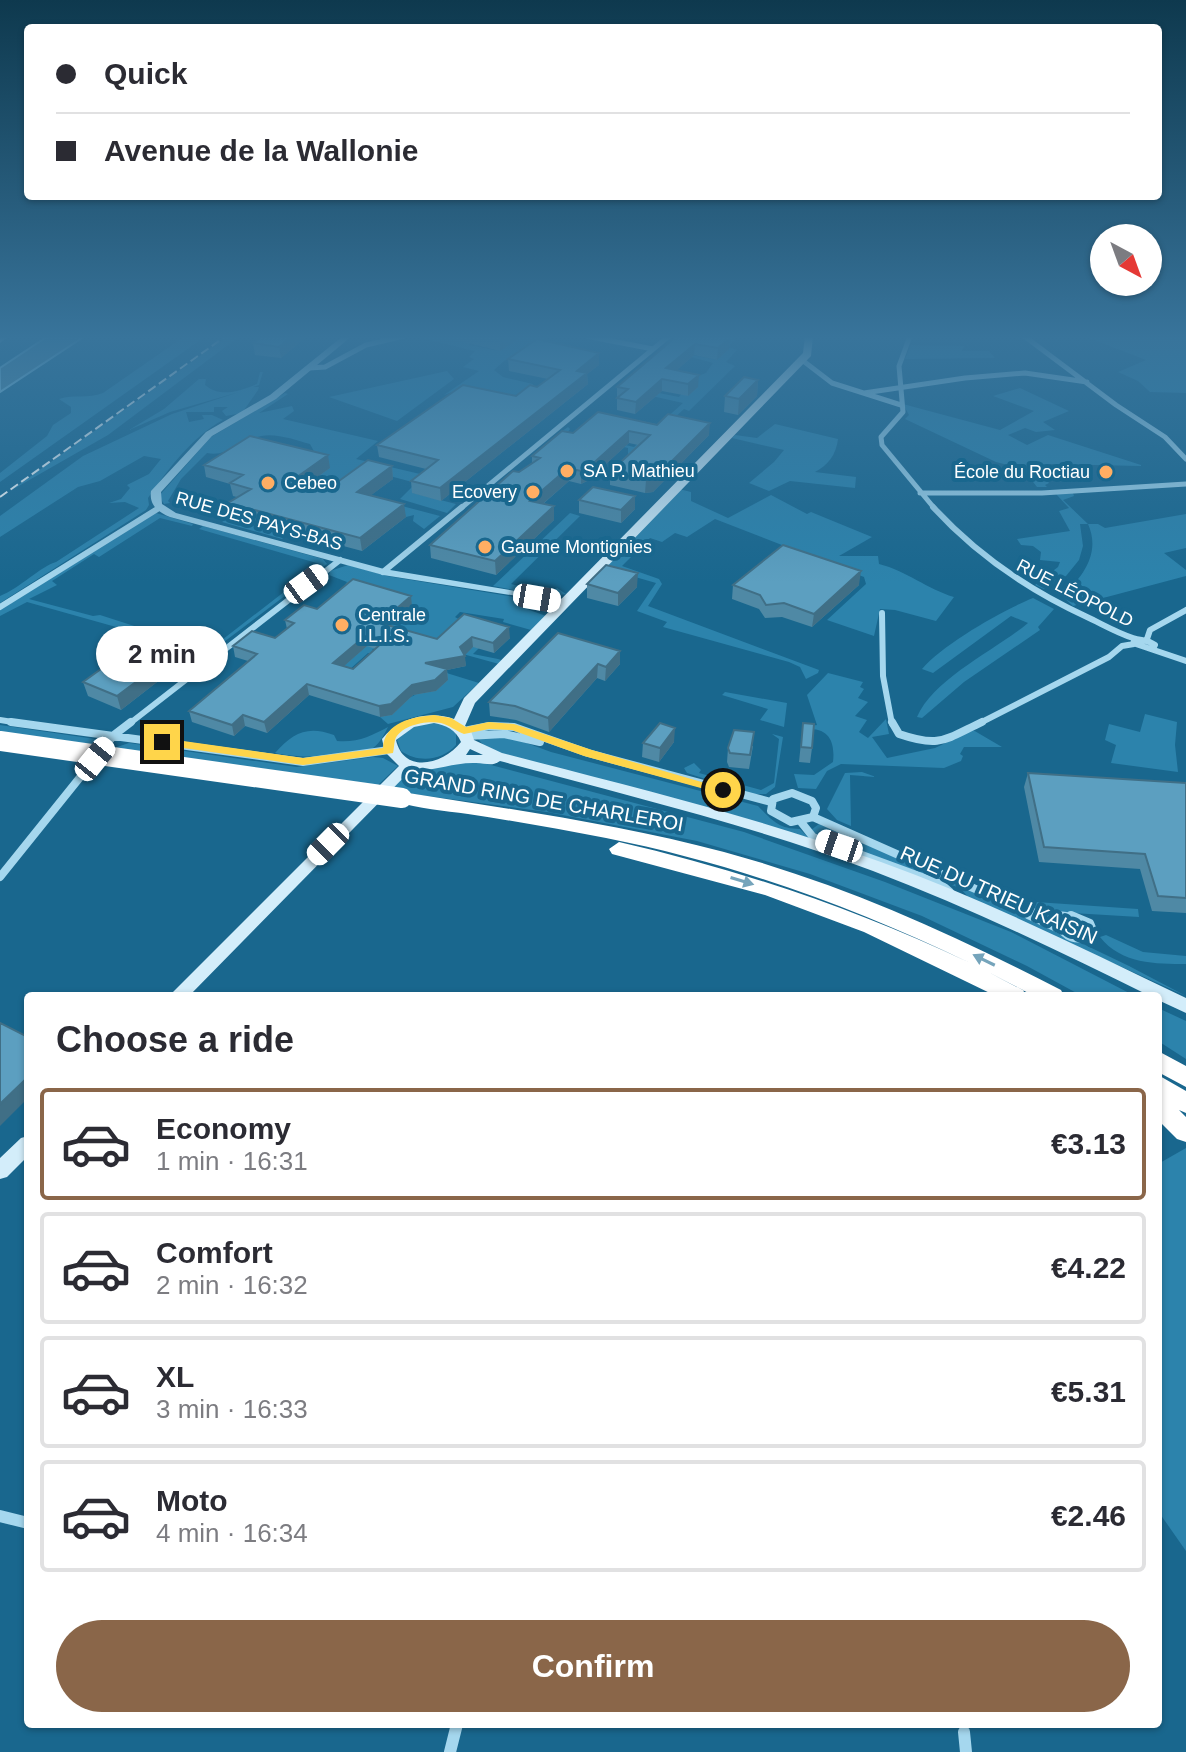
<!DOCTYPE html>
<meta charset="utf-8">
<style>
body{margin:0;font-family:Arial,sans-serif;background:#f7f7f7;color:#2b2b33;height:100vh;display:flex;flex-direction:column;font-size:30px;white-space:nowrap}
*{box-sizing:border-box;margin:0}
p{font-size:26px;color:#7c7c81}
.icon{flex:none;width:44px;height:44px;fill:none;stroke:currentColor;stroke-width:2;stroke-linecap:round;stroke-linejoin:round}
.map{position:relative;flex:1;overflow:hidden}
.details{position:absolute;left:24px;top:992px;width:1138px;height:736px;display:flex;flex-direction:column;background:#fff;border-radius:8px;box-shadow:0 2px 6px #0004}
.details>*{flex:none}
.guide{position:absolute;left:24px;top:24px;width:1138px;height:176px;border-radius:8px;box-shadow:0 2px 6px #0004;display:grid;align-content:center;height:176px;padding:0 32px;background:#fff}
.needle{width:52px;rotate:139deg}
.buttons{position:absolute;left:1090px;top:224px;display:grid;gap:16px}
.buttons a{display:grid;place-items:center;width:72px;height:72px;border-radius:50%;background:#fff;box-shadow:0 2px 6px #0004;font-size:40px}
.end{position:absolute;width:36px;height:36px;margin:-18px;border:10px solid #ffd54a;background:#111;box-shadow:0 0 0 4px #111}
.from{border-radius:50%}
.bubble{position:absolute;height:56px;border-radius:28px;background:#fff;box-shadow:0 2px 6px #0004;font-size:26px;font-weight:700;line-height:56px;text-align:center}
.car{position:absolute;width:24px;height:48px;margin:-24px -12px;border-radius:10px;box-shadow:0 0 6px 2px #0007;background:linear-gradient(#fff 24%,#345 0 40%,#fff 0 76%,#345 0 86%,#fff 0)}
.guide b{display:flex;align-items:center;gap:28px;height:76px;font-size:30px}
.guide b+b{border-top:2px solid #e1e1e2}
.guide i{width:20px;height:20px;background:#2b2b33}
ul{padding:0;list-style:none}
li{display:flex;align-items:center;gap:24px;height:112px;margin:0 16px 12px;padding:0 16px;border:4px solid #e1e1e2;border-radius:8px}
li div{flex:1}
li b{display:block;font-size:30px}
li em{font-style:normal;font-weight:700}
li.on{border-color:#8a6649}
li>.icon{width:72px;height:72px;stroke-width:1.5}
h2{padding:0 32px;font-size:36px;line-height:96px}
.cta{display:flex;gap:16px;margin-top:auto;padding:16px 32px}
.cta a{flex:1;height:92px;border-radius:48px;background:#8a6649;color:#fff;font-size:32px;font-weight:700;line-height:92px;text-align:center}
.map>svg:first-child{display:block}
.green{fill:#2c83ac}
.water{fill:#598fa9;stroke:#98d5f1;stroke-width:2}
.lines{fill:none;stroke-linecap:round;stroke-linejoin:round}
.minor-far3{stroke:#a5d7ee;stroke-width:5}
.minor-far2{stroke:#a5d7ee;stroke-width:6}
.minor-far1{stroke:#a5d7ee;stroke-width:8}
.minor{stroke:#a5d7ee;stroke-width:12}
.tertiary{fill:#a5d7ee;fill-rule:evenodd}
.secondary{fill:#d3edfa;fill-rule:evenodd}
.motorway{fill:#fff;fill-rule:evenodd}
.rail{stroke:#fff;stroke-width:2;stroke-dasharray:9 4;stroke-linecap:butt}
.motorway-bridge{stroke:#fff;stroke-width:20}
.wall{fill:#4f89a5;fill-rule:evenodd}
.shaded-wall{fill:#406f86}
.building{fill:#5c9fc0;stroke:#406f86;stroke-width:2;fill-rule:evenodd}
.oneway{fill:#75a4bb}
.route{fill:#ffd54a}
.poi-dot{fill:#ffae63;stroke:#19678e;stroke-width:3}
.labels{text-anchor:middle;stroke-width:8;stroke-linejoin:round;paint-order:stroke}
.far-poi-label{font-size:18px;fill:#fff;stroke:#19678e;text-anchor:start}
.far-street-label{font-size:18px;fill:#fff;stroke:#19678e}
.street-label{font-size:20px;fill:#fff;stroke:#19678e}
</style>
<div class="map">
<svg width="1186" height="1752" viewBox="0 0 1186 1752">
<rect width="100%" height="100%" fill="#19678e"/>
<path class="green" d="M185,336h21l-206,146v-9l47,-37 6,-11 18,-12v-6l-12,-8c15,-5 29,0 44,-6z
M228,336h12l-132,99 -98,56z
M451,336l20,7 -2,2 31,6 22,-15h29l-47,25 -10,9 9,7 30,7 -1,7 -26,6 -40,-10 -22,8 35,-24 -16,-4 11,-8 -5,-2 6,-6 -58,-14z
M731,336l5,3 -9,8 10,3 -11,12 9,4 -46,45 -5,-2 -45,41 -2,6 -9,-2v-6l-67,-16 7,-5 2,2 -2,3 66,15 49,-44 -67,-15 3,-3 60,12 16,-20 11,-4 7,-10 -51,-14 55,11 11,-11 -54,-12z
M1084,336h102v57l-36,-1 -12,-11 -20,-9 28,-12z
M911,345l53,1 -2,5h27l6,7 -90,1z
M447,371l7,8 -57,42 -68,-24z
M260,372h3l-4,13 -6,2h6l-1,3 -16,23 -16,3 -4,-5 6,-4h-14v5h-28l3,10 15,-3 -2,-4h10l11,5c-31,17 -55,49 -75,78l1,7 -3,5 -146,93v-7c20,-8 41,-30 56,-34l83,-54 -14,-6 -16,1 12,-4 9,-11 -3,-3 22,-11 12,-15 -17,-3 -44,25 -22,6 -78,50v-21l83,-60 89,-42 67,-22 -69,20 -41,18 35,-21 35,-30h7l-1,6c16,13 34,6 52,-1z
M1020,388l49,23 -26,11 12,8 -19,2 -11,-4 -17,7 19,10 21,-10 93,30v1l-93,-2 4,9 -9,1 6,9 -4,2 2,2h-10l-14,-18 -27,-7 -91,-43 4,-4 -6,-11 97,26 34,-19 -41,-15z
M285,393l3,1 -29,19 33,-7 2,5 -11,8 95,22 -22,18 77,18 -20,16 43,11 -9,9 -47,-14 16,-16 -30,-8 -41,16 95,25 -16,13 -11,-8 1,-6 -8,2 -90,-23 -48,34 20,5 -6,6 -60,-17 94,-67 -6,-11c-15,-4 -33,-11 -49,-8 -20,5 -33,21 -54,17l-26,26 -13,22 2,2 -6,1 -5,-8 52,-59z
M775,424l63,15c-2,16 -10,26 -23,33l41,5 -1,11 -65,-7 -21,10 -20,-8 25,-21 10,-12 -52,-12 3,-3 22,3z
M679,489l12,3v9l37,17 43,-23 36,19 4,-2 61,25 -33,19h39l1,8c28,7 48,25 75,33l-18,24 -41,-11 -15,-1 -6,27 -47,-16 39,-36 -2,-7 -149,-58 -28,18 -12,-4 -13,9 -12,-4 -28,28 37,13 3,5 -14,22 171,64 -1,3 -12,6 -6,-12 -11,-5 -126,-35 4,-5 -30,-11 19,-28 -52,-15z
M1073,493l1,3 -11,4 25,24h10l7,4 81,-14v34l-22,5 22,17v6l-113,30 -11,-10c21,-19 39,-43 26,-72h-8l3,22 -4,14 -13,16 -22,13 -9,-4 23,-18 2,-5 -20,-2 1,-8 -8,-6 -12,-1 -4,-6 53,-8 -11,-20 10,-3 -13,-14z
M156,513l37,11 -1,2 -32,-8 -61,39 -5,-3 -42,27 5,4 -28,14 64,17 7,-1 109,35 111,-86 -121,-35 4,-3 120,33 4,5 -127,96h-4l9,-8 -178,-50 -27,14v-6z
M570,513l10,3 -69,68 38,10 8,-6 9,6 -17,3 -56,-11z
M348,565l39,11 157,26 5,5 -4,3 -18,-5 -3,3 22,8 -15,14 -28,-8 1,-3 -44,-7 -5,5 35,20 -17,17 25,5 3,1 -2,4 -109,-30 -18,16 107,33 -26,24 -65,17 -8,-7c17,-3 19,-14 33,-21 13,-8 23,-3 34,-16l-79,-27 -19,17 -67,-25 117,-43 -55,-16 3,-4 -18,-7 1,-4z
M1033,598l21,11 -16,18 2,3 -76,52 -42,36 -5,-1c17,-39 79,-67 111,-94l-17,-7 -78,57 -11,-4c21,-25 81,-59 111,-71z
M828,673l35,9 -3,5 4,2 -6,9 10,4 -13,14 12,4 -8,12 9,6 18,-19 3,15 -17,3 15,21 48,-10 38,-18 29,17h-38l-4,7 3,2 -2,5 -17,7 -103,-4 -14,7 -11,18 -18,-1 -4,-14 20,1 19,-13c2,-17 -2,-33 -23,-33v-3l7,-1 -10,-30z
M725,692l62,11 -3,24 -24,-7 8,-11 -46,-14z
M1145,714l32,8 -2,23 3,27 -67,-9 5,-18 -11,-5 4,-16 31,8z
M434,722l10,2 12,9v12c-14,16 -38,18 -55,6l-4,-11 8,-11z
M0,725l95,14 3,6 -98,-13z
M388,727c-4,8 -8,16 -15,21 -17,12 -78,10 -98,5 18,-20 32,-28 59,-18l3,6c20,2 34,-5 51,-14z
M485,734l36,7 30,11 207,54c14,14 20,23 42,23l9,9 -321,-88 -10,-11z
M772,734l11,3 -8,50 -9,7h-14l-65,-21 -3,-5 10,-5 7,7 -2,3 62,17 13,-7 5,-44z
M129,743l168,24 76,-10 10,1 15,8 -20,19 -264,-37z
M472,760l272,72 141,50 126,50 124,64h-53l-55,-30 -105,-50 -112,-42 -113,-33 -150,-29 -142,-19 1,-4 -15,-2 17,-14z
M862,772l14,5 -26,-2 1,51 -14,-6 -10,-11 18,-36z
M819,824l139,60 171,82 57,30 -217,-98 -9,-10 -143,-52 -6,-6z
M1036,902l102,7 1,8 -100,-6 -6,-4z
M1106,935l37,17 43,4v8c-30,0 -65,0 -86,-27z
M1158,1008l28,13v38l-28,-18z
M1186,1148v403l-28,-40v-347z"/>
<path class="water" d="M48,336h37l-85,56v-24z"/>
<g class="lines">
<path class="minor-far3" d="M586,336l67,13
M910,336l-11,30 4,46 -22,25 1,8 53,64
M1024,336l92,69 49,32 21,22
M802,360l30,23 69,22
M309,368l16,-1 41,-22 38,-9
M864,393l101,-15 60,-5 62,9
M920,493h122l144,-9
M460,509l209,-173"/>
<path class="minor-far2" d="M933,507c44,48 95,83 154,110 15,7 30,16 46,21 9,3 14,1 22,7l-2,4
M383,572l79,-65
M0,607l159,-99
M882,613l1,63 9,48
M1147,639l3,-9 36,-20
M1133,643l53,18
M0,720l25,4
M129,724l211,-164
M978,724l131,-67 13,-11 12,-2"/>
<path class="minor-far1" d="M11,722l292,40 86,-12
M892,722l7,12c41,14 45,6 83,-12
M464,731l25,-5 25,1 74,26 183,49
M467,736l37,-2 36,8
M792,793l20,8 4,7 -3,9 -22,5 -20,-11 2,-12z
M813,817l194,86 25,9 34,4
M801,822l12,15 128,47 9,8
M0,877l114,-142 17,-13
M1028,915l31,14
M1071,915l19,8 3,7 -2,5c-14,7 -25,3 -33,-10l2,-5z"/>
<path class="minor" d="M0,1516l28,7
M964,1732l2,20
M450,1752l7,-28"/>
<path class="tertiary" d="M343,336h9l-76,63 -64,37 -51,56 1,12 14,9 208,56 180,30 5,3 -1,2 -185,-29 -213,-58c-12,-5 -21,-12 -19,-26l55,-59 64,-37z"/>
<path class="secondary" d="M0,336h9l-9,7z
M805,336h8l-2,20 -336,347 -10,23 6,5 3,9 28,13c127,33 255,64 379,109 105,38 205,88 305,136v15l-28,-13v-4h-8c-91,-45 -182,-89 -277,-125 -121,-46 -248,-76 -373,-110 -8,6 -14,2 -24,2 -23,-1 -42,9 -65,7l-222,226h-20l230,-230 -14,-14 -3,-13c17,-21 47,-29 72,-20l10,-21 339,-345zM434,723c12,2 22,7 27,19 -17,22 -57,33 -65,-2l18,-13zM470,749l13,6h-17z
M28,1136v20l-21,21 -7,2v-21l21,-20z"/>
<path class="motorway" d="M402,792c108,17 216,32 322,60 118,32 229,82 337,138l3,6h-30l-46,-24 35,18 3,6h-30l-132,-64 -99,-37 -153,-41 -3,-5 10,-7c121,28 237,67 349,120 -116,-56 -236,-99 -362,-124 -46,-9 -92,-17 -138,-24 -24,-3 -49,-6 -73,-12l-2,-4 2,-4z
M1158,1051l28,15v21l-28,-15z
M1158,1075l28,16v22l-7,-3 7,7v25l-9,-3 -19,-19z"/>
<path class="rail" d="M0,497l226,-161"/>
<path class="motorway-bridge" d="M0,741l402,57"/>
</g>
<path class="wall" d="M307,336l-26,22 -26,-3 -2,-12z
M456,336h66l-22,15 -44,-11z
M677,336l53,2 -1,11 -12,11 -23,-5 -17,15 21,17 -10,9 -26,-5 -27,23 -18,-4v-23z
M508,359l91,6 -12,9 1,10 -147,117 -29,-8 -1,-12 15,-12 -47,-12 -2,-12 139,-49 21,-9 11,-8 -39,-8z
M758,380l-1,16 -19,19 -14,-3 1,-16z
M598,412l111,23 -56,57 -8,1 -35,-8v-13l28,-27 -9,-2 -42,38 -6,3 -12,-3 -26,23 11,16 -58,55 -65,-17 -1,-13 89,-73 13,-9v-7l41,-23z
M204,465l126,3 -18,13 20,5 60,-20 1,13 -22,16 35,22 -44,34 -131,-35 -3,-13 9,-6 -4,-1 -3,-12 -24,-7z
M635,496v13l-14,14 -42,-10v-13z
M587,584l50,3 -19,19 -31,-8z
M733,585h126l-47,42 -30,-10 -17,1 -6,-9 -27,-10z
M412,606l-22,20 47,13 27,-25 46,24 -16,15 -21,-6 -9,8 2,11 -19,4 1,10 -12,11 -23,4 -21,20 -12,2 -71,-22 -42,38 -22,-7 -11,10 -42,-14 -3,-11 59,-50 -13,-4 -2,-11 42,-8 12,-9 -2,-9 32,-11zM367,646l8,3 -22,20 -9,-3z
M558,633l62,31 -15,17 -8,-3 -48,54 -33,-12 -26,-4 -1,-14z
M179,665l-58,45 -33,-14 -5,-14z
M803,723l9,25 -2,15 -11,-1z
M674,742l-15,20 -17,-5 1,-14z
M753,746l-4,23 -20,-2 -2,-5 1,-14z
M1028,773l158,10v130l-34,-2 -12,-42 -101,-7 -15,-75z"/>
<path class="shaded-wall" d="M292,336h15l-26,22 -2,-11z
M500,336h22l-22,15z
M730,338l-1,11 -12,11 1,-12z
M695,344l-1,11 -28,25v-12z
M599,353v12l-12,9 1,10 -147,117 -1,-13 137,-117z
M699,375l-1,12 -10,9v-12z
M662,379v12l-27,23 1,-12z
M758,380l-1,16 -19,19 1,-16z
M710,423l-1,12 -56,57 -8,1 1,-13z
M629,431v12l-42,38 -6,3v-13z
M328,455l2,13 -31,22 -2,-13z
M392,466l1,13 -35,26 -1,-13z
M568,468l1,13 -38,33 -1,-13z
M635,496v13l-14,14v-13z
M404,504l2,13 -44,34 -2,-13z
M554,506v14l-58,55 -1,-14z
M861,571l-2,14 -47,42 2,-13z
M638,573l-1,14 -19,19v-13z
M411,596l1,10 -31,27 -1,-10z
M509,627l1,11 -16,15 -1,-10z
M365,636l2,10 -32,28 -2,-11z
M472,637l1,10 -9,9h1l1,10 -19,4 1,10 -12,11 -23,4 -21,20 -12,2 -1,-11 46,-43 35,-16z
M620,651v13l-15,17 1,-14z
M176,652l3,13 -58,45 -4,-14z
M598,664l-1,14 -48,54 -1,-14z
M307,684l2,11 -42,38 -3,-11z
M243,715l2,11 -11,10 -2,-11z
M675,728l-1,14 -15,20 1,-14z
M28,1077v21l-28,28v-22z"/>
<path class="building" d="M262,336h30l-13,11 -26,-4z
M677,336h46l7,2 -12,10 -23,-4 -29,24 33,7 -11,9 -26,-5 -26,23 -19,-4 11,-9 -11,-2z
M537,339l62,14 -22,18 10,2 -147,115 -29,-7 27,-21 -61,-15 86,-60 53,11 14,-11 7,2 23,-17 -52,-11z
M744,377l14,3 -19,19 -14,-3z
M598,412l59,13 11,-11 42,9 -56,56 -8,1 -36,-8 40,-37 -21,-4 -42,38 -6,2 -13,-3 -38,33 24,5 -59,55 -65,-16 83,-74 6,1 21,-14 -8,-2 30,-25 11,2z
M250,436l78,19 -31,22 35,9 36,-26 24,6 -35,26 47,12 -44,34 -132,-35 23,-14 -21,-6 13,-8 -39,-10z
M593,487l42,9 -14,14 -42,-10z
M783,545l78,26 -47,43 -30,-11 -18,2 -6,-10 -27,-10z
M606,565l32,8 -20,20 -31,-9z
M353,579l58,17 -31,27 57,16 27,-25 45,13 -16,16 -21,-6 -12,10 5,9 -40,7 22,6 -12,11 -23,5 -21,19 -12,2 -72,-22 -43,38 -21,-7 -11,10 -43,-14 68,-57 -24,-8 19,-15 23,7 19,-15 -9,-3 19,-15 13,4zM365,636l19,5 -31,28 -20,-6z
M558,633l62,18 -14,16 -8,-3 -50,54 -33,-12 -26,-4z
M141,640l35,12 -59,44 -34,-14z
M660,723l15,5 -15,20 -17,-5z
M803,723l11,1 -2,24 -11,-1z
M734,730l20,2 -4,23 -20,-2 -2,-5z
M1028,773l158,10v115l-28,-2 -13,-42 -101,-7z
M0,1023l28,14v40l-28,27z"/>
<defs><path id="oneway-solid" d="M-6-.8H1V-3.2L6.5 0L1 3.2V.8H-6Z" transform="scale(2)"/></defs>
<g class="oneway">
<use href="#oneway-solid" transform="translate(742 881) rotate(17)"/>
<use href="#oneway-solid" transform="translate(984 960) rotate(-154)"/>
</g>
<linearGradient id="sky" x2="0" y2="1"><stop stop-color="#0e394e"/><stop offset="0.58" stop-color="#38749b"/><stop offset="1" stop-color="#38749b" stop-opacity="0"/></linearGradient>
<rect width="1186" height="582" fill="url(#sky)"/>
<path class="route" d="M434,715l17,3 15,9 23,-5 25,2 78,26 137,40 -10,3 -135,-37 -72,-26 -23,-1 -25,5c-8,-3 -15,-9 -23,-11 -14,-3 -41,2 -46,17 -1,4 -1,9 -2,13l-90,12 -141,-20 -6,-3 6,-4 141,20 80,-10c1,-26 30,-31 51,-33z"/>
<g class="poi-dot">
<circle cx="567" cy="471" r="8"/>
<circle cx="1106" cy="472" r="8"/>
<circle cx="268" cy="483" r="8"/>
<circle cx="533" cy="492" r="8"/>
<circle cx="485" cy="547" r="8"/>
<circle cx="342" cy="625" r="8"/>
</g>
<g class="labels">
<g class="far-poi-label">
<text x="583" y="477">SA P. Mathieu</text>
<text x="1090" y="478" text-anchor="end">École du Roctiau</text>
<text x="284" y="489">Cebeo</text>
<text x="517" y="498" text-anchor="end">Ecovery</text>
<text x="501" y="553">Gaume Montignies</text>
<text x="358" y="621">Centrale<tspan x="358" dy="21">I.L.I.S.</tspan></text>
</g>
<g class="far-street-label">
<text transform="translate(259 521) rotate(16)" y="6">RUE DES PAYS-BAS</text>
<text transform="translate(1075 593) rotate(27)" y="6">RUE LÉOPOLD</text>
</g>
<g class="street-label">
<text transform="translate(544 800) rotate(10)" y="7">GRAND RING DE CHARLEROI</text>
<text transform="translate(999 895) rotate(24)" y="7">RUE DU TRIEU KAISIN</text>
</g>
</g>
</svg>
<div class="buttons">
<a><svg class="needle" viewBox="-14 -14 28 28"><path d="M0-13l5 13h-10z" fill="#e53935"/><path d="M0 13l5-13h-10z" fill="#7c7c81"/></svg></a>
</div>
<i class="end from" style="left:723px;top:790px"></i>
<i class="end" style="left:162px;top:742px"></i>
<div class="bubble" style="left:96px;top:626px;width:132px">2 min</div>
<i class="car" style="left:306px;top:584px;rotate:54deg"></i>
<i class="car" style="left:537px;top:598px;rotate:100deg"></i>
<i class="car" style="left:95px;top:759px;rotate:39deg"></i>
<i class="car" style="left:328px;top:844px;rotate:225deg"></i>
<i class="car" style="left:839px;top:846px;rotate:289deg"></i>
<div class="guide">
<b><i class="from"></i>Quick</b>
<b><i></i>Avenue de la Wallonie</b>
</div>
<section class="details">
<h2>Choose a ride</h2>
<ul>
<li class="on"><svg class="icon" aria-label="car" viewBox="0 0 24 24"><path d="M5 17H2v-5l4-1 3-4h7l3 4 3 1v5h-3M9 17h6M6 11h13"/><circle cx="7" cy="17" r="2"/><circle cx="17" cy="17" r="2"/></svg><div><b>Economy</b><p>1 min · 16:31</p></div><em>€3.13</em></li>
<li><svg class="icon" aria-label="car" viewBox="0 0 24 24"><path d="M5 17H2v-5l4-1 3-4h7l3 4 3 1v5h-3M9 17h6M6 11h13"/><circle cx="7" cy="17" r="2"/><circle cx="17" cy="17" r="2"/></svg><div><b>Comfort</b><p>2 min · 16:32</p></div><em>€4.22</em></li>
<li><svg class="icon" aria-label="car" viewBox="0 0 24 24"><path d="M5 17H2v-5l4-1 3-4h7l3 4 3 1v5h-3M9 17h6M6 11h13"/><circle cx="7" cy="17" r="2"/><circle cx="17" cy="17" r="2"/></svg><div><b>XL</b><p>3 min · 16:33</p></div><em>€5.31</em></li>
<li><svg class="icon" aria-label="car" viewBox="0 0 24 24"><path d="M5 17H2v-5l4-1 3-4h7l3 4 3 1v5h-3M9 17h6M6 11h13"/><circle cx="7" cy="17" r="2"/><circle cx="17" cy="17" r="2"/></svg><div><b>Moto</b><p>4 min · 16:34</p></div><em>€2.46</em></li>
</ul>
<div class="cta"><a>Confirm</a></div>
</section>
</div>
